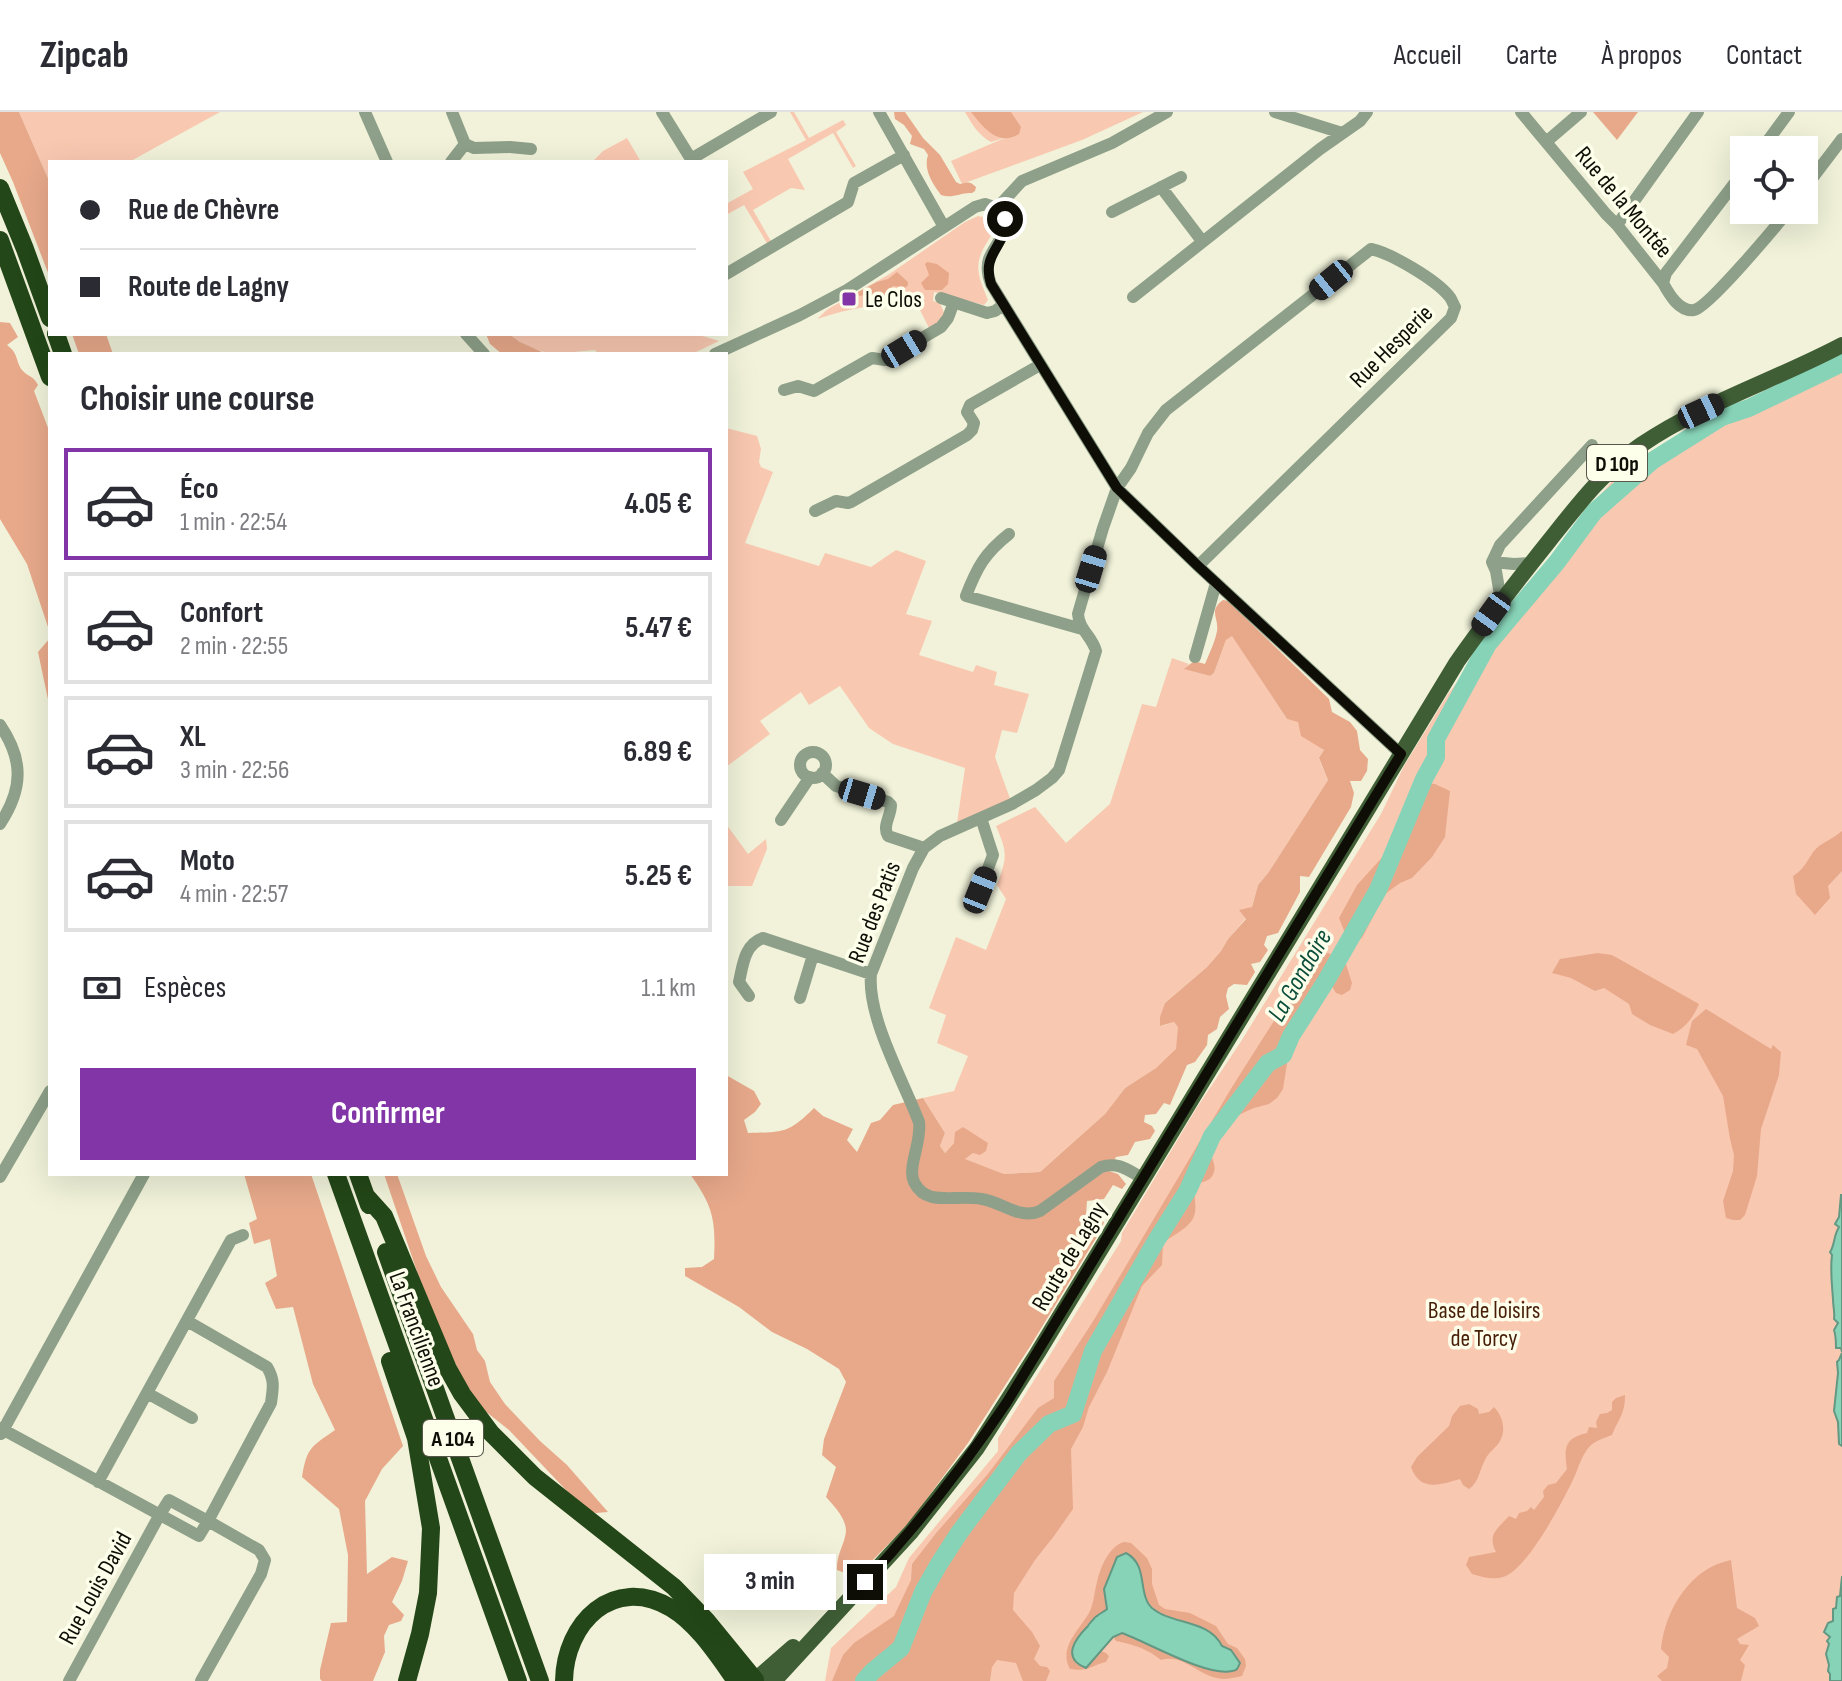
<!DOCTYPE html>
<html lang="fr">
<meta charset="utf-8">
<style>
body{margin:0;font-family:"Sofia Sans Condensed",sans-serif;background:#f7f7f7;color:#2b2b33;height:100vh;display:flex;flex-direction:column;font-size:30px;white-space:nowrap}
*{box-sizing:border-box;margin:0}
p{font-size:26px;color:#7c7c81}
.icon{flex:none;width:44px;height:44px;fill:none;stroke:currentColor;stroke-width:2;stroke-linecap:round;stroke-linejoin:round}
.map{position:relative;flex:1;overflow:hidden}
.drawer{position:absolute;left:48px;top:240px;width:680px;height:824px;display:flex;flex-direction:column;background:#fff;border-radius:0px;box-shadow:0 8px 32px #0002}
.drawer>*{flex:none}
.top-card{position:absolute;left:48px;top:48px;width:680px;height:176px;border-radius:0px;box-shadow:0 8px 32px #0002;display:grid;align-content:center;height:176px;padding:0 32px;background:#fff}
.buttons{position:absolute;left:1730px;top:24px;display:grid;gap:16px}
.buttons a{display:grid;place-items:center;width:88px;height:88px;border-radius:0px;background:#fff;box-shadow:0 8px 32px #0002;font-size:40px}
.end{position:absolute;width:36px;height:36px;margin:-18px;border:10px solid #0e0e06;background:#fff;box-shadow:0 0 0 4px #fff}
.from{border-radius:50%}
.bubble{position:absolute;height:56px;border-radius:0px;background:#fff;box-shadow:0 8px 32px #0002;font-size:26px;font-weight:700;line-height:56px;text-align:center}
.car{position:absolute;width:24px;height:48px;margin:-24px -12px;border-radius:10px;box-shadow:0 0 6px 2px #0007;background:linear-gradient(#222 24%,#8ab4d8 0 40%,#222 0 76%,#8ab4d8 0 86%,#222 0)}
.top-card b{display:flex;align-items:center;gap:28px;height:76px;font-size:30px}
.top-card b+b{border-top:2px solid #e1e1e2}
.top-card i{width:20px;height:20px;background:#2b2b33}
ul{padding:0;list-style:none}
li{display:flex;align-items:center;gap:24px;height:112px;margin:0 16px 12px;padding:0 16px;border:4px solid #e1e1e2;border-radius:0px}
li div{flex:1}
li b{display:block;font-size:30px}
li em{font-style:normal;font-weight:700}
li.active{border-color:#8235a6}
li>.icon{width:72px;height:72px;stroke-width:1.5}
h2{padding:0 32px;font-size:36px;line-height:96px}
.pay{display:flex;align-items:center;gap:20px;height:88px;padding:0 32px;font-size:30px}
.pay p{margin-inline-start:auto}
.cta{display:flex;gap:16px;margin-top:auto;padding:16px 32px}
.cta a{flex:1;height:92px;border-radius:0px;background:#8235a6;color:#fff;font-size:32px;font-weight:700;line-height:92px;text-align:center}
header{display:flex;align-items:center;gap:48px;box-sizing:border-box;height:112px;padding:0 40px;background:#fff;border-bottom:2px solid #e1e1e2}
header strong{font-size:38px}
nav{display:flex;gap:44px;margin-inline-start:auto;font-size:28px}
.map>svg:first-child{display:block}
.green{fill:#f9c8b1}
.forest{fill:#e8a98b}
.water{fill:#87d3b8;stroke:#639883;stroke-width:2}
.lines{fill:none;stroke-linecap:round;stroke-linejoin:round}
.river{stroke:#87d3b8;stroke-width:18}
.minor{stroke:#8ea089;stroke-width:12}
.major{stroke:#3f5e36;stroke-width:16}
.highway{stroke:#234718;stroke-width:18}
.route{stroke:#0e0e06;stroke-width:10}
.poi-dot{fill:#8235a6;stroke:#feffeb;stroke-width:3}
.labels{text-anchor:middle;stroke-width:7;stroke-linejoin:round;paint-order:stroke}
.shield{fill:#feffeb;stroke:#56564b;stroke-width:2}
.shield-label{font-size:22px;font-weight:bold;fill:#0e0e06}
.street-label{font-size:24px;fill:#0e0e06;stroke:#feffeb}
.poi-label{font-size:24px;fill:#0e0e06;stroke:#feffeb;text-anchor:start}
.park-label{font-size:24px;fill:#471f09;stroke:#feffeb}
.water-label{font-size:26px;font-style:italic;fill:#0c4e3c;stroke:#feffeb}
</style>
<header>
<strong>Zipcab</strong>
<nav><a>Accueil</a><a>Carte</a><a>À propos</a><a>Contact</a></nav>
</header>
<div class="map">
<svg width="1842" height="1569" viewBox="0 0 1842 1569">
<rect width="100%" height="100%" fill="#f1f2d9"/>
<path class="green" d="M19,0h201l-91,50h-79v21z
M790,0h4l15,26 34,-18 3,5 -10,7 20,34 -3,2 -20,-35 -45,26 17,31 -14,-2 -38,22 19,33 -4,2 -24,-40 -18,10v-11l27,-15 -10,-17 63,-32z
M965,0h178l-61,28 -120,44 -11,-23 56,-24 -16,5c-13,-7 -19,-18 -26,-30z
M627,26l14,24h-49l11,-11z
M978,104l10,2 5,11c-2,10 -9,16 -12,25 -7,17 1,30 7,46l-4,5 -50,-13 -1,9 7,2 5,12 -15,15 -14,-28c-33,1 -67,6 -99,17l11,-10 60,-34 77,-53z
M509,222h187l23,7 -27,13h-94l-3,-4c-38,3 -52,10 -86,-16z
M1842,248v1321h-1017l6,-33 65,-61 13,-29 89,-107v-13l123,-197 1,-8 74,-124 44,-66 141,-229 23,-48 44,-72 105,-139 66,-83 19,-14 155,-72z
M726,316l31,8 4,13 -2,13 2,5 12,5 -28,71 74,23 6,-13 46,14 25,-17 30,11 -20,53 26,7 -13,34 54,17 3,-7 21,7 -3,13 35,9 -12,39 -15,-3 -7,27 17,47 -56,26 9,-62 -72,-24 -24,-16 -29,-42 -31,19 -8,-13 -41,29 10,13 -44,33z
M1232,523l55,84 11,2 26,29 -5,9 9,21 -60,93 -10,12 -6,22 -6,11 -18,21 -7,12 -14,16 -42,36 -4,23 13,-4 5,5 -2,22 -21,19 -31,20 -20,26 -65,58 -36,2 -40,-15 9,-6v-18l-10,-8 -9,16 -9,10 -5,-7 5,-13 -22,-35 31,-7 14,-35 -31,-13 9,-28 -17,-7 27,-71 30,13 20,-51 -9,-14c10,-28 11,-31 -1,-59l39,-19 31,36 44,-39 32,-100 14,3 16,-49 17,6 -4,5 25,7 4,-3 12,-33z
M726,712l22,30 18,-15 1,10 -15,37h-26z"/>
<path class="forest" d="M0,0h19l31,71v95l-37,-96 -13,-29z
M894,0h11l18,26 17,17 16,27 4,2c8,-2 10,-3 16,3l-1,4 -3,2c-11,-1 -19,6 -31,2 -8,-11 -18,-25 -13,-40l-4,-6 -14,-5 2,-8 -8,-11 -9,-6z
M971,0h40l10,15 -2,7c-21,13 -36,-7 -48,-22z
M1593,0h45l-21,28z
M927,150l10,2 12,9 -1,11 -6,6h-17l-4,-7 8,-8 -4,-11z
M897,160l11,10v3l-3,3 -12,-2 -2,3v9l-5,6 -5,1 -10,-11 -12,2 -1,-1v-3l19,-10 11,-3z
M0,210l10,1 8,14 -11,8c12,9 8,15 15,25 6,7 11,5 16,15l-4,6 16,42v200l-23,-69 -27,-45z
M72,222h34l7,20h-34z
M486,222h23l11,8 24,11 14,1h-56l-12,-10z
M1223,488l5,1 101,98 3,13 18,10 7,9 3,19 8,9 -1,12 -6,10h-11l4,12 -3,14 -42,70 -9,-1v16l-22,41 -11,3 -3,9 4,5 -8,12 -9,2 4,8 -8,13 -13,-1 -6,4 -2,8 3,13 -9,8 -3,12 -9,6 -1,10 -12,17 -8,3 -17,40 -6,-2 -8,11 -11,1 -1,7 8,4 3,5 -5,8 -15,3 -7,13 -12,2 -7,14 9,3 8,10 -4,5 -9,-4 -9,14 -17,2 -1,14 13,2 5,5 -3,8 -70,115 -63,98 -59,80 -43,44 -16,8 -13,-5c-1,-15 8,-26 9,-39 0,-13 -12,-25 -20,-34l10,-30 -14,-12 2,-16 22,-57 -7,-13 -32,-20 -35,-17 -33,-25 -54,-31v-8l17,-1 12,-8c2,-39 -1,-53 -24,-85h36v-99l28,16 7,13 -6,8 -11,8 4,13c35,-1 40,1 66,-25l9,8 30,13 -6,11 10,12 14,-29 9,-3 13,-15 30,-7 22,35 -5,13 5,7 9,-10 1,-11 8,-5 25,16 -2,8 -6,4 -7,-2 -8,6 39,15 36,-2 65,-58 20,-26 31,-20 20,-19 2,-22 -4,-5 -14,4v-9l5,-14 42,-36 14,-16 7,-12 18,-20 -7,-9 13,-3 6,-22 10,-12 60,-93 -9,-22 5,-8 -23,-14 -3,-14 -11,-3 -55,-83 -6,4 -12,33 -4,3 -26,-7 10,-8 11,3c4,-10 10,-22 12,-33 2,-14 -9,-20 6,-31z
M50,526v71l-12,-57z
M1426,671l9,1 15,7 -5,46 -13,20 -20,21 -12,5 -15,11 -23,44 -7,4 -7,-1 -9,-23 18,-33 31,-34 8,-6 8,-19 -1,-10 9,-22z
M1842,719v40l-14,15 2,12 -15,17 -19,-21 -3,-18c15,-9 15,-21 26,-30 7,-5 16,-9 23,-15z
M1342,840l10,31 -2,7 -8,5 -6,-2 -6,-10h-5l-11,10v12l-23,34 -8,50 -6,9 -8,6 -15,4 -20,9 -18,20 -8,14c6,8 11,22 0,29 -6,3 -7,1 -11,6 -5,7 0,18 -2,26 -2,15 -21,22 -32,31l-1,22 -20,21 -35,86 -18,35 -6,20 -12,22 2,60 -19,27 -19,24 -21,33 -1,17 19,22 8,14 -6,13 6,7 7,1 3,4 -4,10h-23l-7,-18 -19,-3 -5,7 -2,14h-158l11,-26 11,-12 40,-27 17,-36 1,-16 25,-32 50,-57 51,-67 16,-10v-17l38,-58 140,-236 80,-126 16,-8 10,4z
M1598,841l14,2 87,49c-6,14 -13,23 -26,30l-23,-9 -18,-11 -3,-10 -25,-16 -9,3 -24,-13 -19,-5 8,-14z
M1706,897l65,40 2,-4 8,7 -2,23 -18,54 -4,47 -12,39 -5,5h-7l-7,-2 -3,-17 10,-30 1,-16 -4,-16 -7,-43 -26,-47 -11,-4 6,-24z
M244,1062h67l92,272 -21,23 -17,32 2,73 25,-17 16,4 -6,20 -10,21 12,13 -3,6 -12,4 -5,11 1,16 -12,29h-51l-2,-2v-9l11,-47 16,-1 1,-67 -9,-46 -37,-32c5,-30 9,-30 33,-47l-22,-46 -20,-77 -17,2 -11,-26 12,-7 -7,-37 -16,5 -5,-21 8,-4z
M384,1062h13l29,82 15,31 32,47 4,16 8,11 5,21 15,22 35,37 27,24 41,47 -12,1 -11,-3 -76,-80 -24,-19 -14,-18 -12,-22 -29,-61z
M1625,1283c0,19 -6,23 -13,40 -7,3 -16,5 -22,11 -10,11 -12,25 -19,38 -11,22 -45,87 -68,93 -10,3 -21,0 -31,-3l-6,-9 3,-8 27,-5c-9,-17 1,-23 13,-36l7,3 3,-6 8,-2 4,-4 3,3 10,-13 -1,-6 5,-6 8,-2 11,-14c-3,-20 -3,-31 20,-36l2,-6 8,1 -1,-6 4,-8 7,-1 5,-3v-8l4,-4z
M1469,1292l9,5 1,5 10,-2 5,-5c8,8 12,21 7,32 -3,8 -13,13 -16,21 -6,11 -6,22 -16,29l-6,-4 -3,-6c-21,6 -40,13 -49,-12l6,-10 32,-31 3,-10 8,-10z
M1124,1430l7,1 16,15 5,11v15l7,21 6,4 25,4 26,13 12,18 9,4 8,11 1,7 -4,10c-6,1 -13,3 -19,3 -23,-1 -39,-26 -62,-19 -13,-11 -29,-16 -45,-19l-3,-4 9,-5 118,31c-8,-12 -13,-11 -22,-20 -4,-5 -8,-12 -12,-14 -16,-9 -46,-10 -57,-26 -6,-7 -8,-30 -12,-41l-20,-5 -13,32 3,20c-3,3 -7,5 -10,7 -17,11 -16,31 -18,49l6,3 16,-17 5,2 3,3 -3,6c-17,4 -16,10 -36,7 -12,-21 9,-39 19,-56 5,-10 5,-20 8,-31 3,-14 12,-36 27,-40z
M1731,1448l6,48 18,10 4,8 -22,13 3,5 9,1 -9,15 5,5 -4,16h-79l-5,-5 10,-8 2,-11 -8,-8c4,-39 29,-81 70,-89z"/>
<path class="water" d="M1841,1083h1v157l-1,-4h-5c0,-7 0,-12 -2,-18l4,-7 -4,-4c1,-7 -1,-12 -1,-20 -1,-14 -3,-29 -1,-44l-2,-3c5,-7 3,-15 9,-25l-4,-3 4,-7z
M1842,1241v93l-3,-2 -1,-22 -4,-11 4,-38 -1,-11 2,-2z
M1126,1441c23,12 11,41 26,55 20,17 57,11 70,38l9,4 9,13c-3,6 -2,7 -8,8 -25,6 -85,-29 -110,-38l-9,4 -27,31c-25,-10 -11,-29 2,-42 0,-1 8,-10 9,-10 3,-3 7,-4 10,-7l-3,-20 13,-32z
M1842,1464v105h-12v-7l-2,-3 1,-6 -3,-11 3,-10 -2,-3 3,-4 -6,-5 4,-9 5,-2v-12l3,-1 1,-11 3,-1z"/>
<g class="lines">
<path class="river" d="M864,1569l8,-9 29,-24 22,-56 16,-28 20,-31 60,-80 30,-29 24,-10 20,-63 63,-110 32,-51 24,-54 56,-73 15,-8 8,-19 35,-55 52,-91 46,-111 12,-22v-18l52,-95 69,-82 37,-50 58,-51 70,-44 27,-9 93,-45"/>
<path class="minor" d="M365,0l22,50
M452,0l13,32 9,4 36,-1 21,2
M662,0l29,47 80,-47
M879,0l65,115
M1275,0l67,21
M1521,0l85,102 11,11 46,58c6,11 16,29 31,27 14,-2 83,-85 95,-100
M1546,30l35,-30
M1761,38l28,-38
M451,50l14,-18
M1161,75l41,54
M1804,77l38,-50
M997,96c20,18 -1,33 -8,51 -3,9 -1,17 2,25l126,204 81,78 203,188
M997,96l25,-27 90,-38 55,-31
M1112,100l69,-35
M1617,113l81,-113
M726,162l122,-72 6,-19 50,-28
M1663,171l3,-10 78,-102
M1133,185l187,-148 40,-28 7,-9
M941,186l46,15 8,-2 8,-6
M466,222l18,20
M715,242l85,-39 47,-25 128,-83 10,-3 12,4
M784,278l14,-4 16,5 58,-33 13,2 56,-33 7,-9 6,-16
M815,399l21,-10 12,2 3,-1 116,-67 5,-5 2,-7 -7,-11 3,-7 70,-40
M1009,422c-24,19 -32,33 -43,62l116,33
M1492,450l22,2 18,-1
M1501,489l-5,-30 -4,-9 8,-17 92,-100
M1195,545l21,-74
M0,613c24,35 23,64 0,99
M800 653a13 13 0 1 1 26 0a13 13 0 1 1-26 0Z
M822,661l14,13 52,16 3,3c0,11 -9,21 -3,31l36,12
M781,708l29,-43
M980,778l13,-35 -12,-37
M749,884l-10,-14c4,-17 5,-37 24,-44l108,36
M800,886l13,-43
M0,1065l50,-86
M1144,1067c-15,-8 -25,-18 -43,-12l-61,44c-20,9 -38,-9 -58,-12 -16,-3 -34,1 -50,-2 -8,-2 -14,-7 -18,-15 -7,-15 8,-40 5,-60 -16,-42 -52,-105 -48,-148l42,-106 11,-20 16,-12 72,-32 24,-14 16,-12 7,-8 37,-119c-4,-15 -17,-21 -18,-37l25,-86 14,-40 14,-20 17,-35 18,-23 205,-161c20,4 65,31 78,47 3,3 4,8 6,11l-4,11 -253,248
M187,1209l80,46c8,13 6,21 4,36l-63,118 51,29 6,10 -4,14 -60,107
M147,1281l45,25
M0,1316l199,108 9,-15 -39,-21 -10,16 -90,165
M1,1322l143,-260
M98,1370l133,-242 12,-5"/>
<path class="major" d="M754,1569l39,-34
M774,1569l137,-149 66,-84 60,-94 420,-692c29,-41 60,-81 92,-121 27,-34 55,-71 92,-96 62,-42 135,-65 201,-100"/>
<path class="highway" d="M0,76l25,61 25,69
M0,128l50,137
M56,222l7,20
M336,1062l182,507
M358,1062l11,31
M366,1084l18,20 64,153 14,25 29,39 44,44 139,110 32,33 49,60
M386,1140l154,429
M390,1249l26,77 15,90 -3,65 -8,41 -13,47
M564,1569c1,-58 49,-107 107,-73 27,16 47,48 65,73"/>
</g>
<g class="lines">
<path class="route" d="M865,1470c53,-57 99,-116 142,-180l394,-648 -203,-188 -81,-78 -126,-204c-10,-32 16,-37 14,-65"/>
</g>
<rect class="poi-dot" x="841" y="179" width="16" height="16" rx="4"/>
<g class="labels">
<g class="shield">
<rect x="1587" y="333" width="60" height="36" rx="6"/>
<rect x="423" y="1308" width="60" height="36" rx="6"/>
</g>
<g class="shield-label">
<text x="1617" y="359">D 10p</text>
<text x="453" y="1334">A 104</text>
</g>
<g class="street-label">
<text transform="translate(1624 90) rotate(50)" y="8">Rue de la Montée</text>
<text transform="translate(1391 234) rotate(-45)" y="8">Rue Hesperie</text>
<text transform="translate(874 800) rotate(-69)" y="8">Rue des Patis</text>
<text transform="translate(1069 1144) rotate(-59)" y="8">Route de Lagny</text>
<text transform="translate(417 1217) rotate(70)" y="8">La Francilienne</text>
<text transform="translate(95 1476) rotate(-61)" y="8">Rue Louis David</text>
</g>
<g class="poi-label">
<text x="865" y="195">Le Clos</text>
</g>
<g class="park-label">
<text x="1484" y="1206">Base de loisirs<tspan x="1484" dy="28">de Torcy</tspan></text>
</g>
<g class="water-label">
<text transform="translate(1299 863) rotate(-60)" y="9">La Gondoire</text>
</g>
</g>
</svg>
<div class="buttons">
<a><svg class="icon" aria-label="locate" viewBox="0 0 24 24"><circle cx="12" cy="12" r="6"/><path d="M12 2v4M12 18v4M2 12h4M18 12h4"/></svg></a>
</div>
<i class="end from" style="left:1005px;top:107px"></i>
<i class="end" style="left:865px;top:1470px"></i>
<div class="bubble" style="left:704px;top:1442px;width:132px">3 min</div>
<i class="car" style="left:1331px;top:168px;rotate:231deg"></i>
<i class="car" style="left:904px;top:237px;rotate:59deg"></i>
<i class="car" style="left:1701px;top:299px;rotate:65deg"></i>
<i class="car" style="left:1091px;top:457px;rotate:17deg"></i>
<i class="car" style="left:1491px;top:502px;rotate:216deg"></i>
<i class="car" style="left:862px;top:682px;rotate:107deg"></i>
<i class="car" style="left:980px;top:778px;rotate:22deg"></i>
<div class="top-card">
<b><i class="from"></i>Rue de Chèvre</b>
<b><i></i>Route de Lagny</b>
</div>
<section class="drawer">
<h2>Choisir une course</h2>
<ul>
<li class="active"><svg class="icon" aria-label="car" viewBox="0 0 24 24"><path d="M5 17H2v-5l4-1 3-4h7l3 4 3 1v5h-3M9 17h6M6 11h13"/><circle cx="7" cy="17" r="2"/><circle cx="17" cy="17" r="2"/></svg><div><b>Éco</b><p>1 min · 22:54</p></div><em>4.05 €</em></li>
<li><svg class="icon" aria-label="car" viewBox="0 0 24 24"><path d="M5 17H2v-5l4-1 3-4h7l3 4 3 1v5h-3M9 17h6M6 11h13"/><circle cx="7" cy="17" r="2"/><circle cx="17" cy="17" r="2"/></svg><div><b>Confort</b><p>2 min · 22:55</p></div><em>5.47 €</em></li>
<li><svg class="icon" aria-label="car" viewBox="0 0 24 24"><path d="M5 17H2v-5l4-1 3-4h7l3 4 3 1v5h-3M9 17h6M6 11h13"/><circle cx="7" cy="17" r="2"/><circle cx="17" cy="17" r="2"/></svg><div><b>XL</b><p>3 min · 22:56</p></div><em>6.89 €</em></li>
<li><svg class="icon" aria-label="car" viewBox="0 0 24 24"><path d="M5 17H2v-5l4-1 3-4h7l3 4 3 1v5h-3M9 17h6M6 11h13"/><circle cx="7" cy="17" r="2"/><circle cx="17" cy="17" r="2"/></svg><div><b>Moto</b><p>4 min · 22:57</p></div><em>5.25 €</em></li>
</ul>
<div class="pay"><svg class="icon" aria-label="cash" viewBox="0 0 24 24"><path d="M3 7h18v10H3z"/><circle cx="12" cy="12" r="2"/></svg>Espèces<p>1.1 km</p></div>
<div class="cta"><a>Confirmer</a></div>
</section>
</div>
